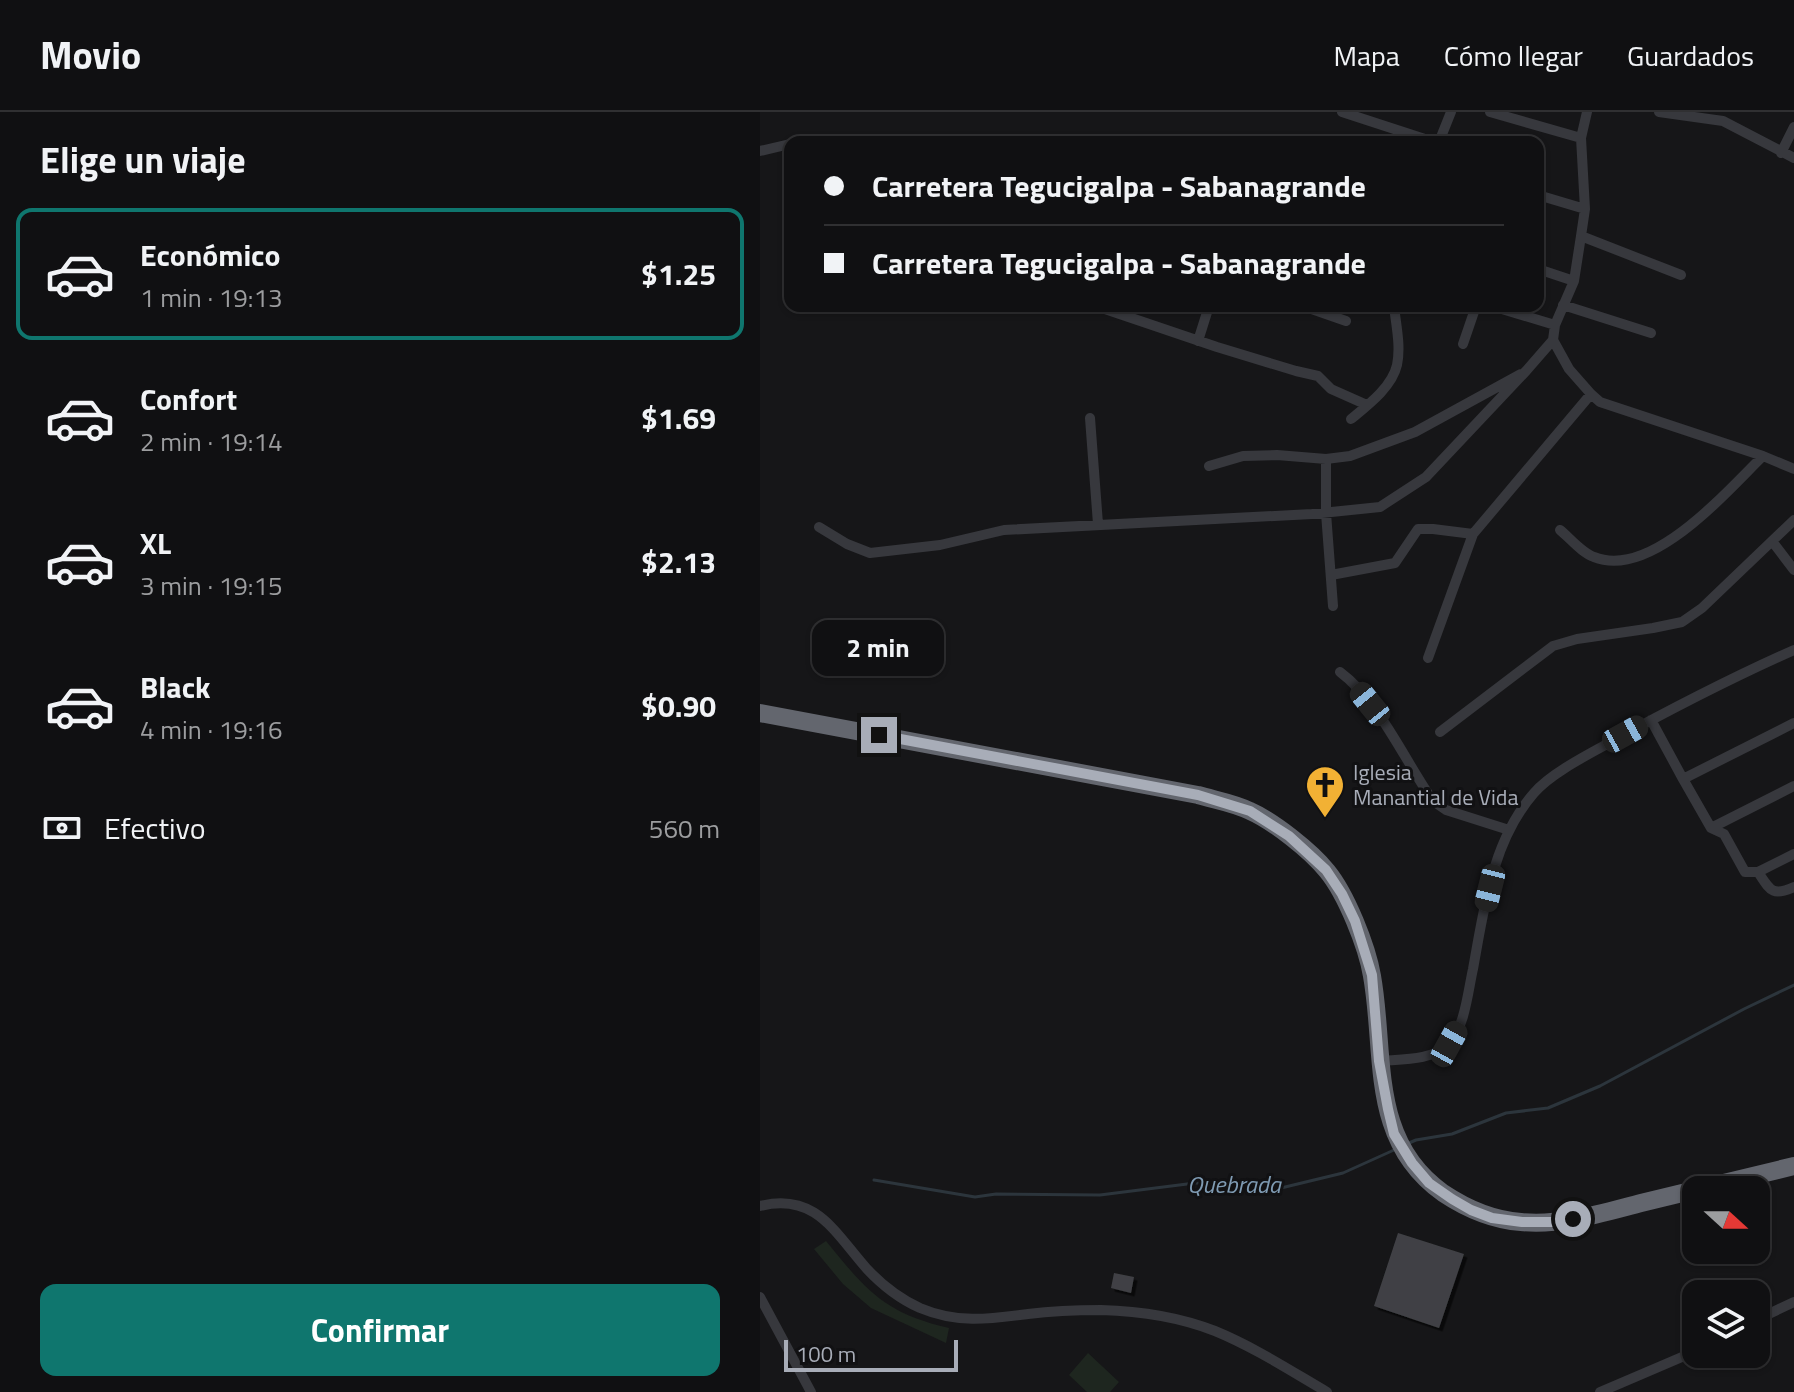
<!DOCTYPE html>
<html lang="es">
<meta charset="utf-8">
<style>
body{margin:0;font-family:"Titillium Web",sans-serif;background:#19191b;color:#f1f3f6;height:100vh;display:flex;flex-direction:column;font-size:30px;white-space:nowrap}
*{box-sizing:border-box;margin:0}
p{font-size:26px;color:#9c9d9f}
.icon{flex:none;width:44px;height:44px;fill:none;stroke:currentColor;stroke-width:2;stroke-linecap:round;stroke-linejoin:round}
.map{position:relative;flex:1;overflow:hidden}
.side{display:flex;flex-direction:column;background:#101012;width:760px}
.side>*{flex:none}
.guide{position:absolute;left:24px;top:24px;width:760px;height:176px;border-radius:16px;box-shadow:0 2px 6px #0004,0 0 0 2px #303032;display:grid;align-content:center;height:176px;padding:0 40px;background:#101012}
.needle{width:52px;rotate:111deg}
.fabs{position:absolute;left:922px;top:1064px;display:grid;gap:16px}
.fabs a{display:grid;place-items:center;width:88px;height:88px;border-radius:16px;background:#101012;box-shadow:0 2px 6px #0004,0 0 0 2px #303032;font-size:40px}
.scale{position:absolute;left:24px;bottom:20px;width:174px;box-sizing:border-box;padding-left:8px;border:4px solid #a8adb8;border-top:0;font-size:22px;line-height:28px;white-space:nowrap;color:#a8adb8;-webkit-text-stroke:6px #111113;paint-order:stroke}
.end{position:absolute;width:36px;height:36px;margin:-18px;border:10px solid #a8adb8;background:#111;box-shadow:0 0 0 4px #111}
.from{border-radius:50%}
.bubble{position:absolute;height:56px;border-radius:16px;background:#101012;box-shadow:0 2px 6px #0004,0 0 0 2px #303032;font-size:26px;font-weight:700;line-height:56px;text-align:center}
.car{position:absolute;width:24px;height:48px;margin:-24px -12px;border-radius:10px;box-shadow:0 0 6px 2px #0007;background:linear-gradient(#222 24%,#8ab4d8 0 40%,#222 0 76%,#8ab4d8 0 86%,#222 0)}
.guide b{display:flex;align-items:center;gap:28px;height:76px;font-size:30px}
.guide b+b{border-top:2px solid #303032}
.guide i{width:20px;height:20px;background:#f1f3f6}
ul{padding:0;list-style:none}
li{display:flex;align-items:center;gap:24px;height:132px;margin:0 16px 12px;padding:0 24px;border:4px solid transparent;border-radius:16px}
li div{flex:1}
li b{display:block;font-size:30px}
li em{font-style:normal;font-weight:700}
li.current{border-color:#0f766e}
li>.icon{width:72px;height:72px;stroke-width:1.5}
h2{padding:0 40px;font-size:36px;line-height:96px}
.pay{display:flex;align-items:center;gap:20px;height:88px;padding:0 40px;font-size:30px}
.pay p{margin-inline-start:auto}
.action{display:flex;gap:16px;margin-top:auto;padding:16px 40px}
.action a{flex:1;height:92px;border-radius:16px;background:#0f766e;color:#fff;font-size:32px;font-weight:700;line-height:92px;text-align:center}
header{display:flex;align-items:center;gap:48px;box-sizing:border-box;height:112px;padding:0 40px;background:#101012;border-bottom:2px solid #303032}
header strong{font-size:38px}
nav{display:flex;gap:44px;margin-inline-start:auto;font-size:28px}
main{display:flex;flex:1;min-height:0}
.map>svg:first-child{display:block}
.green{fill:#1e261f}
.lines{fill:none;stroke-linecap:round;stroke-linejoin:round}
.stream{stroke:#2c353c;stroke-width:3}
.building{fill:#404145;filter:url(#shadow)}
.street{stroke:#37383d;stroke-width:10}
.highway{stroke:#63666e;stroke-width:18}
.route{stroke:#a8adb8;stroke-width:10}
.labels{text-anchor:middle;stroke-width:6;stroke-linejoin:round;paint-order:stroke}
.poi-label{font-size:22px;fill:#a8adb8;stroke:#111113;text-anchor:start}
.water-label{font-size:24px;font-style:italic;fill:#7f9bb3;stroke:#111113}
</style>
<header>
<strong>Movio</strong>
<nav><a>Mapa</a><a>Cómo llegar</a><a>Guardados</a></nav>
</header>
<main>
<section class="side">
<h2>Elige un viaje</h2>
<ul>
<li class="current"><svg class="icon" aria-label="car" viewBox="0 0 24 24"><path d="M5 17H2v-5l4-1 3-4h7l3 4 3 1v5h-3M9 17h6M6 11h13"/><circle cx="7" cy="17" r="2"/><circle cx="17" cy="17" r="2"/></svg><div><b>Económico</b><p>1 min · 19:13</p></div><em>$1.25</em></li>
<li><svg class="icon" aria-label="car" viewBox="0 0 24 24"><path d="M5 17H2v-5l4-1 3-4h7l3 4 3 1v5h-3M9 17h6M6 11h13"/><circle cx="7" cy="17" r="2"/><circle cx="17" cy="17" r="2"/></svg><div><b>Confort</b><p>2 min · 19:14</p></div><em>$1.69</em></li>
<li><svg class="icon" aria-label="car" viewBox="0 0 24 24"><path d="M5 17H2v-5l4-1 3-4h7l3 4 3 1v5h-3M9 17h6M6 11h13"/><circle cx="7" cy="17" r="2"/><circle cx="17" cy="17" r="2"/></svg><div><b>XL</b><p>3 min · 19:15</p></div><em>$2.13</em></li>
<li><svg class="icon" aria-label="car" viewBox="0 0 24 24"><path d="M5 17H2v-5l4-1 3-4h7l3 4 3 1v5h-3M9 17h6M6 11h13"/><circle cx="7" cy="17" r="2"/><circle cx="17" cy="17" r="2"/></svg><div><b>Black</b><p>4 min · 19:16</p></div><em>$0.90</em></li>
</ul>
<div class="pay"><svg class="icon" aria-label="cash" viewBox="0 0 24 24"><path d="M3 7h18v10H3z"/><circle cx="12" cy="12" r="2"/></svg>Efectivo<p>560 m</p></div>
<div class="action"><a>Confirmar</a></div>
</section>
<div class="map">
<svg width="1034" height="1280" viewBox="0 0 1034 1280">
<defs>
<filter id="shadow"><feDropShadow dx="3.5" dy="3.5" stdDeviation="0" flood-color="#0009"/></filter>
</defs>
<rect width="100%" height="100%" fill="#161618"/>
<path class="green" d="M66,1129c40,49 58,72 123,87l-3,15 -75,-35 -28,-24 -29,-35z
M328,1241l31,29 -9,10h-23l-18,-17z"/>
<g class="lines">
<path class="stream" d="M649,1031l7,-3 36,-6 54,-21 42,-5 52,-22 144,-77 50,-24
M114,1068l101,17 21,-3 104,1 95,-12h47l39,5 62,-15 51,-23"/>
</g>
<path class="building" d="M638,1121l66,21 -25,74 -65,-22z
M354,1161l20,4 -3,16 -20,-5z"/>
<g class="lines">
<path class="street" d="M582,0l92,30
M730,0l91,26
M827,0l-6,26 4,71 -4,27 -7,45 -19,44 -2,15 16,29 22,25 9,8 163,54 31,13
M899,0l64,9 71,37
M40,30h8
M679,30l12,-30
M0,39l30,-7
M1021,41l13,-26
M778,83l47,14
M821,124l100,39
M778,157l36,12
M803,193l88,28
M336,194l121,41 79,24 22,5 13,13 36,16
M543,194l43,15
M732,194l63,19
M438,229l11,-35
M703,232l13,-38
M330,306l8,106
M591,307c17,-14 41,-32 46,-54 4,-19 -1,-40 -3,-59
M566,347v54l7,93
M449,354l34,-10 34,-1 49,4 24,-3 65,-24 106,-58
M59,415l28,17 23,9 70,-8 64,-15 308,-16 68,-7 46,-30 100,-106 27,-31
M800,418c10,8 22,23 34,27 57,23 132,-65 169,-101
M1012,429l22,29
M571,463l64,-12 23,-34h15l40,5
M668,546l45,-124 118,-140
M580,560c39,29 65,89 93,129l13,9 63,20
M891,608l32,59 28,49 13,6 21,38h13l36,-18
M680,620l113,-86 24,-7 76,-11 29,-6 20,-14 92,-88
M923,667l111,-56
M951,716l83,-42
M998,760c12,18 14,25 36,15
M619,949c22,-2 53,0 70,-17 16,-17 19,-53 24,-75 11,-60 19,-128 61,-176 16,-19 53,-38 75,-50 60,-33 122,-65 185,-93
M0,1094c56,-14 75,27 107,63 15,16 33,30 53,39 38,16 70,11 108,6 24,-3 50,-4 73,-4 38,1 78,7 114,21 39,16 76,40 112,61
M0,1185l51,95
M996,1208l38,-18
M840,1280l96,-41"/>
<path class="highway" d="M0,601l438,82c17,5 36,8 52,16 23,10 61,40 77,60 19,23 40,75 45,105 14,78 -4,164 71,217 24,16 49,27 78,29 40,4 81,-9 120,-19 51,-12 102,-25 153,-37"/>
</g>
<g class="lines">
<path class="route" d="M119,623l319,60 52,16 39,25 37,34 16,24 13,27 17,54 7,86 9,48 6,25 18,29 17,20 23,16 19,11 21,8 30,4h30l21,-3"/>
</g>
<defs>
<g id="church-pin" transform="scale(2)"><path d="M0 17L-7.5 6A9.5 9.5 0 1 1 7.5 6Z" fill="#f2b134" stroke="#111113"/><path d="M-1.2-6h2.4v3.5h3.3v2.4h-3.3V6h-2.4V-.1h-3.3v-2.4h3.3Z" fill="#111"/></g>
</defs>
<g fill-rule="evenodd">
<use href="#church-pin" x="565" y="673"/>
</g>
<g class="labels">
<g class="poi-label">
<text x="593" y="668">Iglesia<tspan x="593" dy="25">Manantial de Vida</tspan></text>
</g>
<g class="water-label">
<text x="474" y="1081">Quebrada</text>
</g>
</g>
</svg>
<div class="fabs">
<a><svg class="needle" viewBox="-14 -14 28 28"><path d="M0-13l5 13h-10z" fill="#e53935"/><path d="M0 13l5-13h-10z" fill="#9c9d9f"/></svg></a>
<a><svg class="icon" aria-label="layers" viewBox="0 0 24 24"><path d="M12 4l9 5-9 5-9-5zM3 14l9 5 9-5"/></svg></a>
</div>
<div class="scale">100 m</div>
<i class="end from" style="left:813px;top:1107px"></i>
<i class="end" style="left:119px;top:623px"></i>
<div class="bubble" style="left:52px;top:508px;width:132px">2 min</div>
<i class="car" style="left:610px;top:592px;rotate:321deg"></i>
<i class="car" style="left:865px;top:622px;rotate:61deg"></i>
<i class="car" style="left:730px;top:776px;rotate:194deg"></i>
<i class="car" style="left:689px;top:932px;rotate:29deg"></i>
<div class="guide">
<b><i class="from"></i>Carretera Tegucigalpa - Sabanagrande</b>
<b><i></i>Carretera Tegucigalpa - Sabanagrande</b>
</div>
</div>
</main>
